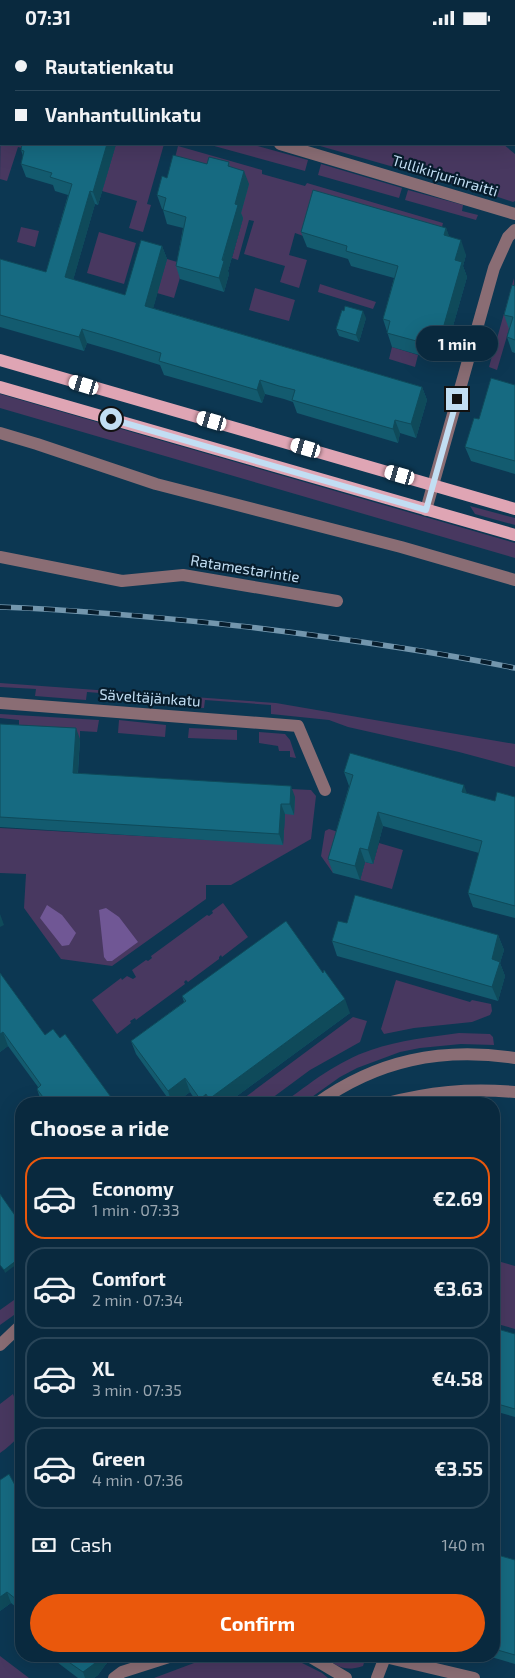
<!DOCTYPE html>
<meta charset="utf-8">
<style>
body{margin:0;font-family:"Exo 2",sans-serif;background:#173549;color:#f1f3f6;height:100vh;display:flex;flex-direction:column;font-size:19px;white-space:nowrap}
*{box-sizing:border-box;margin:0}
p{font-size:16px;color:#99a6b0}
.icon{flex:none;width:28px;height:28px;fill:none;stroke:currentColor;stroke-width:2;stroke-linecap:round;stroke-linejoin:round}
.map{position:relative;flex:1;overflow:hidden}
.sheet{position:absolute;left:15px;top:1062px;width:485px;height:565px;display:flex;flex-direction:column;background:#09293e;border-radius:20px;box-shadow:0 5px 20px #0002,0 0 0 1px #294558}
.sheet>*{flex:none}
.banner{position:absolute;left:0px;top:0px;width:515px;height:110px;box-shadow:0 5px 20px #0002,0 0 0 1px #294558;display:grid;align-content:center;height:110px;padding:0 15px;background:#09293e}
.end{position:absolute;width:22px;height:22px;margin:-11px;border:6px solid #c2def3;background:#111;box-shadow:0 0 0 2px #111}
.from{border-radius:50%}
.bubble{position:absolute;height:35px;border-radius:18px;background:#09293e;box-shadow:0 5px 20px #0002,0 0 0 1px #294558;font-size:16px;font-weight:700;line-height:35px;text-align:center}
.car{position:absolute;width:15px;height:30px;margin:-15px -8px;border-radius:6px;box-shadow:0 0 4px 1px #0007;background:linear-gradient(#fff 24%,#345 0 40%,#fff 0 76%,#345 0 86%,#fff 0)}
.banner b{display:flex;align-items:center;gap:18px;height:48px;font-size:19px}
.banner b+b{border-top:1px solid #294558}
.banner i{width:12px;height:12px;background:#f1f3f6}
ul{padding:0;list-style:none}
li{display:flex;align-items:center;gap:15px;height:82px;margin:0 10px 8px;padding:0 5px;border:2px solid #294558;border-radius:20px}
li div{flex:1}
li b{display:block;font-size:19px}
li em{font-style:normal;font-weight:700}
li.current{border-color:#ea580c}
li>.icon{width:45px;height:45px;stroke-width:1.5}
h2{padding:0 15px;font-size:22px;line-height:60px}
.pay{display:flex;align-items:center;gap:12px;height:55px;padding:0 15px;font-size:19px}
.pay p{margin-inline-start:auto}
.button{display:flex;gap:10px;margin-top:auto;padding:10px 15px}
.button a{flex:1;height:58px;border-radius:30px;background:#ea580c;color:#fff;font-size:20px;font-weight:700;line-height:58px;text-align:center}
.status{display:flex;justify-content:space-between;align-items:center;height:35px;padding:0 25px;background:#09293e;direction:ltr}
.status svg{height:14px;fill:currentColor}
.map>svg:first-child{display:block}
.green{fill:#483860}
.forest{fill:#705795}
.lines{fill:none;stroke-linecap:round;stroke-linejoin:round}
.minor{stroke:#8a6d74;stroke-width:12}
.major{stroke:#dfa5b4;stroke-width:12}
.rail-casing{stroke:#7396ad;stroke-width:5.5}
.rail{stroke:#071d2d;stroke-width:4;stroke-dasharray:11;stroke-linecap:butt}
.wall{fill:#135b6f}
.shaded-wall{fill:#0f4a5a}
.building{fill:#166a81;stroke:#0f4a5a}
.route{stroke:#c2def3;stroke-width:6}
.labels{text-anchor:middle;stroke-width:4.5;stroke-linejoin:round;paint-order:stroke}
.street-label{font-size:15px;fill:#c2def3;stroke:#071d2d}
</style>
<div class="status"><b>07:31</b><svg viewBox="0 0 49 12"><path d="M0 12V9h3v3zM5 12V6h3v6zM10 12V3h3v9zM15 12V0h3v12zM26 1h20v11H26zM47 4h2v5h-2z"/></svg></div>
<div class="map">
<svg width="515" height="1643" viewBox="0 0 515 1643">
<rect width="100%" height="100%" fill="#0c3752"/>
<path class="green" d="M1,64v45h30l-2,6 -11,-3 -11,34 -7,-2z
M116,109h48l-17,60 4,1 -8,27 -14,-4 8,-27 -35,-10z
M207,109h43l58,16 -3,11z
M313,109h190l12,10v47l-2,1 -24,-8 1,-5 -30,-10 -3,6z
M178,111l84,24v4l43,12 2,-3 136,40 -4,16 -130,-1 -14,-5 -6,22 18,5 -8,28 -19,-6 5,-16 -41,-12 10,-33 -5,-1 -11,40 -6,-2 11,-40 -76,-28z
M321,129l81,24 -3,10 -81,-23z
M408,155l55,15 -1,6 16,4 -2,5 -71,-20z
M21,192l18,4 -4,16 -18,-5z
M99,197l37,11 -12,41 -37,-11z
M167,224l17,5 -10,34 -17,-5z
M514,243l1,31 -18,61 -8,-3z
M320,249l56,18 -3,7 -55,-17z
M255,253l40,12 -6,21 -40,-11z
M392,312l26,8 -3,12 -26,-8z
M0,359l515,149v15l-515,-150z
M470,471l45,12v7l-40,-11z
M0,648l276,20 239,41v23l-56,-15 -111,-25 -19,-7 -58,-6v-9l-66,-5 -1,8 -52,-3 1,-8 -66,-5 -1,8 -51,-4 1,-7 -36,-2z
M0,679l99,6 -2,12 -17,-1v8l-46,-3 1,-10 -16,-1v-5l-19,-2z
M119,685l47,5 -1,12 -47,-4z
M189,693l48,2v10l-49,-2z
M259,697l26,2 5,6 6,18 -6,-1v-6h-11l-1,-5 -19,-3z
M270,753l41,2 5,6 -5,43 -80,46h-25v14l-94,67 -51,-7 -37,-51 2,-34 -26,-1v-45l283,16 2,-30z
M329,794l15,5 -11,39 -12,-17 4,-25z
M379,808l24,7 -11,39 -32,-9 5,-18 8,2z
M223,868l25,34 -26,20 -1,-2 -2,2v2l-31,23 -2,-2 -2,2 1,2 -49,36 -1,-2 -5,3 1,2 -14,11 -25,-34 29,-22 1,2 5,-4 6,3 3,-2 -4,-7 14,-10 2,1 4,-3 -1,-2 56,-41 2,1 4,-3 -1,-2z
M396,945l74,22 2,-2 19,4 1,7 -2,4 -18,7 -58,6 -30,6 -3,-5z
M353,982l14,4 -7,21 -50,28 -46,34h-28z
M459,998l31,1 3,3 1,8 -33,-1 -41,4 -20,4 -43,16 -17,9 -38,27h-20c28,-21 56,-43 89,-54 29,-10 59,-13 88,-17z
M484,1063v6h-66l34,-5z
M494,1225l21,6v63l-21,-6z
M21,1260v15l-21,15v-15z
M13,1359c11,31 16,38 -13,59v-49z
M0,1621l29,22h-29z
M221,1621h67l34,17 6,5h-174l48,-18z
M322,1621h44l-3,10c-20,6 -23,1 -41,-10z"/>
<path class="forest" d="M47,870l15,10 14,18 -7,12 -7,1 -22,-28z
M106,873l13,9 19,25 -26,19h-5l-3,-4 -5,-47z"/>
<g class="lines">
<path class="minor" d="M0,28h1
M280,109l235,70
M0,398l37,11 119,40 245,63 114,33
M426,475l68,-242 14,-31 7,-7
M0,522l122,24 61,-6 154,26
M0,668l298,23 27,64
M316,1069c61,-44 125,-57 199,-46
M383,1069c47,-12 84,-16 132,-12
M0,1310l21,-20
M309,1621l37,22
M114,1643l8,-6 50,-16
M377,1643l8,-21 89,21"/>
<path class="major" d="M0,325l515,149
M0,352l515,148"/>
<g class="rail-casing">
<path id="rail" d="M0,572c83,3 166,11 249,20 89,11 178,23 266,41"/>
</g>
<use href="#rail" class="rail"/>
</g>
<path class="wall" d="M107,0h34l-1,1h-30z
M353,0h50l-1,1h-48z
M514,36l1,1v66l-1,-1z
M116,109l-18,61 -3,-1 -22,76 52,15 37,-49 5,13 -14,49 269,79 5,13 -11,38 -16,-5 -2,10 -101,-30 -4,-11 -9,-3 -19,-5 -3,9 -98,-28 -4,-10 -42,-13 -31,-9 -3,8 -84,-24v-68l46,13 22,-77 -13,-4 -2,-6 -27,-8 -5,-13 2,-8 -2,-6z
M229,127l1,5 19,17 -8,29 2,5 -15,53 1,3 -5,18 -44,-13 -4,-13 7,-38 -16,-4 -4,-14v-1h-1l-5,-14 10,-17 40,-14z
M446,193l3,9 17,18 -3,11 4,11 -22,77 -6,-2 -3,8 -44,-13 -9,-28 11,-41 -43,-12 -3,-7 -41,-12 -6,-15z
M515,251v67l-3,-1 -5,-15 2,-8 -5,-14z
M366,283l-7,24 -20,-6 -3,-7z
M515,350v89l-44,-13 -6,-14 14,-28z
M0,689l80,15 -2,34 217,24 -1,18 -9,-1 -2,31 -283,-18z
M344,737l122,21 29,8 20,-4v121l-42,-11 -5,-14 11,-40 -96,-27 -10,38 -8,-2 -5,18 -27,-7 -5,-14 21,-73z
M347,888l151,12 6,15 -4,13 5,13 -7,25 -161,-45 -5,-15z
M0,938l45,62 15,3 56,66h-74l-5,-15 1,-2 -30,-41 -8,6z
M182,961l168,17 -124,91h-28l-8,-12 -16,12h-2l-36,-50 -5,-13 53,-39z
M494,1293l21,6v83l-21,-6z
M21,1451v125l-10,-8 -11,8 16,-124z
M494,1519l21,6v104l-27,-8h6z
M49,1621h69l-4,1 -8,7 -8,11 -4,3h-16z"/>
<path class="shaded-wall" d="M127,0h14l-1,1h-13z
M362,0h7l1,1h-8z
M386,0h17l-1,1h-17z
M505,0h7v1h-8z
M107,109h9l-18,61 -5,-13z
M244,136l5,13 -8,29 2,5 -15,53 1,3 -5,18 -5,-14 16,-74z
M90,156l5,13 -25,87 -5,-14z
M446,193l6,15 -8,-8z
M461,205l5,15 -3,11 4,11 -22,77 -5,-15 15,-79z
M162,211l5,13 -17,61 -5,-14z
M363,276l3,7 -7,24 -3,-7z
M82,294l5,14 -3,8 -5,-14z
M433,302l6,15 -3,8 -5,-15z
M260,345l5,14 -3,9 -5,-13z
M422,352l5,13 -11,38 -5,-14z
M395,385l5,13 -2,10 -5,-14z
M76,693l4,11 -3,44 -4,-10z
M464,750l5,14 -7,-7z
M291,751l4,11 -1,18 -4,-11z
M281,769l4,10 -2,31 -4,-11z
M378,777l5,14 -10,38 -5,-14z
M360,813l5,14 -5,18 -5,-14z
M0,879l4,11 -4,2z
M498,900l6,15 -4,13 5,13 -7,25 -6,-14v-28z
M345,964l5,14 -124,91h-15l-2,-5z
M3,997l5,14 -8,6v-18z
M185,1043l5,14 -16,12h-2l-4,-13z
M206,1059l3,10h-8l-1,-5z
M21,1222v4l-16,12 -1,-3z
M7,1557l4,11 -11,8v-14z
M99,1621h15v1l-8,7 -8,11 -4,3h-9l-2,-6z"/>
<path class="building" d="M377,0h9l-1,1h-6z
M462,0h43l-1,1h-42z
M514,36l1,1v58l-1,-1z
M22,109h85l-14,48 -3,-1 -25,86 60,18 16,-55 21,6 -17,60 277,81 -11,37 -16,-4 -2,9 -101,-29 3,-10 -16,-4 -19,-6 -3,10 -98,-29 2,-8 -48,-15 -31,-9 -3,8 -79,-22v-56l46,13 26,-88 -22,-7 2,-4 -31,-9 3,-13 -3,-1z
M173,120l34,9 2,-7 20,5 -1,4 16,5 -9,33 3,1 -16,55 2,1 -5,17 -43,-12 10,-49 -23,-7 3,-12 -9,-3 5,-19 5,2z
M313,155l133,38 -2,7 17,5 -6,20 7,2 -22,77 -7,-2 -2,8 -44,-12 3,-12 -7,-2 15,-53 -52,-15 1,-5 -46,-14z
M512,250l3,1v54l-8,-3 6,-20 -9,-2z
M345,271l18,5 -7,24 -20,-6 6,-19 2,1z
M491,343l24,7v76l-50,-14 9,-29 5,1z
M0,689l76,4 -3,45 218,13 -1,18h-9l-2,30 -279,-17z
M350,718l114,32 -2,7 33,9 2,-9 18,5v109l-47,-13 14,-52 -104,-29 -10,38 -8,-2 -5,18 -27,-7 25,-84 -9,-3z
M355,860l143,40 -6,24 8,3 -8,25 -160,-46 6,-20 9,2z
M286,886l37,52 1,-3 21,29 -136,100 -3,-5 -6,5 -15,-21 -17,13 -37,-50 55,-40 -4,-5z
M0,938l45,62 8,-6 7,9 5,-4 51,70h-68l-11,-15 4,-4 -38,-53 -3,2z
M0,1159l21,30v33l-17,13 -4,-5z
M494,1293l21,6v75l-21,-6z
M9,1439l7,13 5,-1v117l-14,-11 -7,5v-117z
M494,1519l21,6v95l-21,-6z
M60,1621h39l-5,8 -11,8z"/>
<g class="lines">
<path class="route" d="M111,384l315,91 31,-111"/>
</g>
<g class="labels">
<g class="street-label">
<text transform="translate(445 141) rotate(17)" y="5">Tullikirjurinraitti</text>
<text transform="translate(245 534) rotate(9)" y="5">Ratamestarintie</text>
<text transform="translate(150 663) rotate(4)" y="5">Säveltäjänkatu</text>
</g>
</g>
</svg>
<i class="end from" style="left:111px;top:384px"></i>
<i class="end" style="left:457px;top:364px"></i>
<div class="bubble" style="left:416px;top:291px;width:82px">1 min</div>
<i class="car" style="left:84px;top:350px;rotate:287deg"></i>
<i class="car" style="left:212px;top:386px;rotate:286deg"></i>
<i class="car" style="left:306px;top:413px;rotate:286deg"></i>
<i class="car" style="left:400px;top:440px;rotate:286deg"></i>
<div class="banner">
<b><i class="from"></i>Rautatienkatu</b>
<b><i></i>Vanhantullinkatu</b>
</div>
<section class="sheet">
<h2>Choose a ride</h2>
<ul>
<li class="current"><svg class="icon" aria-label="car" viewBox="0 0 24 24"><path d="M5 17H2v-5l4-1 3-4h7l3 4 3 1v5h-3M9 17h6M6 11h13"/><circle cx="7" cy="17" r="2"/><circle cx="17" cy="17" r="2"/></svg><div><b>Economy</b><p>1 min · 07:33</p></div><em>€2.69</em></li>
<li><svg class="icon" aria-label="car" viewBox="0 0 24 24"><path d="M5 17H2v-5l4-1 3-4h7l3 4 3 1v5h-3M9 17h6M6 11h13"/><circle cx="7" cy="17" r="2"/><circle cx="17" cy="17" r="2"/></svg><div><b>Comfort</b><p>2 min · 07:34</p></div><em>€3.63</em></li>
<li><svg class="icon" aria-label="car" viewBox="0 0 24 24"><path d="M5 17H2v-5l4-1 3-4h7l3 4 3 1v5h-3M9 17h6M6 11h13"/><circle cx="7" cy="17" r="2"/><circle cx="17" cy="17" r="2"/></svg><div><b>XL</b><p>3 min · 07:35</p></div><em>€4.58</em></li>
<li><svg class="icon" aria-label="car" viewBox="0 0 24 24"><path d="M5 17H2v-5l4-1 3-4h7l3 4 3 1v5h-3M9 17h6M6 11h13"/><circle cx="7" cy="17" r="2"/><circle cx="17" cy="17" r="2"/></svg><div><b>Green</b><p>4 min · 07:36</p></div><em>€3.55</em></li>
</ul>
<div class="pay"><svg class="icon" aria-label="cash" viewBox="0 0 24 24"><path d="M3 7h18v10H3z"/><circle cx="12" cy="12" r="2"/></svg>Cash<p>140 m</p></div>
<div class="button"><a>Confirm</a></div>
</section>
</div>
